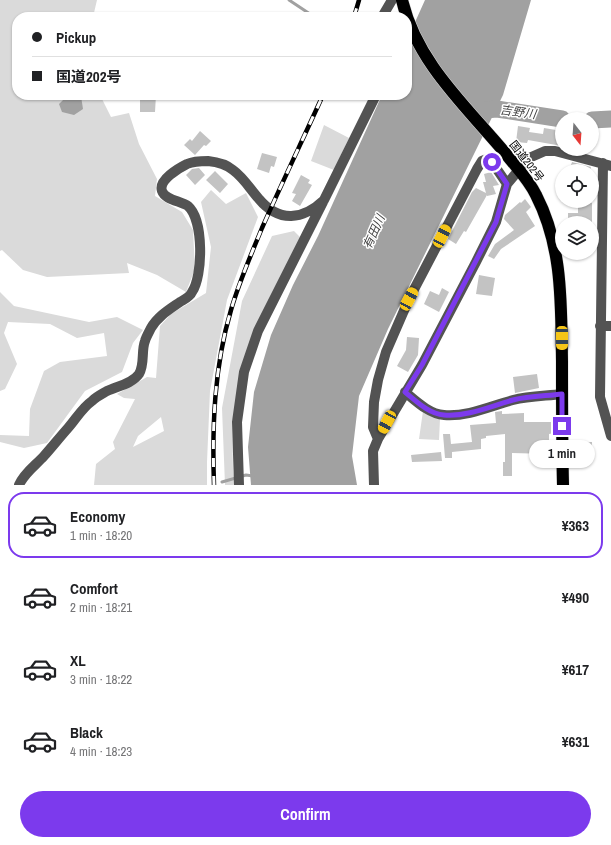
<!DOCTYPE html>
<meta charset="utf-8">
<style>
body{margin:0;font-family:"Archivo Narrow","Noto Sans JP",sans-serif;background:#f6f6f6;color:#202124;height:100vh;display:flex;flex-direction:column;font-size:15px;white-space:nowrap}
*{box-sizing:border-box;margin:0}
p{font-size:13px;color:#757577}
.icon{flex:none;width:22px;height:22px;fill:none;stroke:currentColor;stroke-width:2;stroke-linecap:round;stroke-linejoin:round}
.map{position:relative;height:485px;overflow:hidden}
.sheet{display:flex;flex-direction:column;background:#fff;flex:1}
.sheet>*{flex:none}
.guide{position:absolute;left:12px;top:12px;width:400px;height:88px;border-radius:16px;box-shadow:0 1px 3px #0004;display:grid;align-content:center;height:88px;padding:0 20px;background:#fff}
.needle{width:26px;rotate:163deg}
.fabs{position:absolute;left:555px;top:112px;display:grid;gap:8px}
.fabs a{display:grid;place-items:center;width:44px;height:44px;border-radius:50%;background:#fff;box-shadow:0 1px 3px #0004;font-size:20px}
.end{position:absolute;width:18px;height:18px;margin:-9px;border:5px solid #7c3aed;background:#fff;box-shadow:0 0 0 2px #fff}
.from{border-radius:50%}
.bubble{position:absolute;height:28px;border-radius:14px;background:#fff;box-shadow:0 1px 3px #0004;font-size:13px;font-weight:700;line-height:28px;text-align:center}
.car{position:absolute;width:12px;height:24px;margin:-12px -6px;border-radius:5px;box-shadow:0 0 3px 1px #0007;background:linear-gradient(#f5c518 24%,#345 0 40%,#f5c518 0 76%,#345 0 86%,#f5c518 0)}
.guide b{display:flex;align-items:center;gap:14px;height:38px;font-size:15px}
.guide b+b{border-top:1px solid #e0e0e0}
.guide i{width:10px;height:10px;background:#202124}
ul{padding:7px 0 0;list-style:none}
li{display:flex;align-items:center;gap:12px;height:66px;margin:0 8px 6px;padding:0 12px;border:2px solid transparent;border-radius:16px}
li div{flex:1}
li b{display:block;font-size:15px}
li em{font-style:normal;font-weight:700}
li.current{border-color:#7c3aed}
li>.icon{width:36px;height:36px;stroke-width:1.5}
.cta{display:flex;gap:8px;margin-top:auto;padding:8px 20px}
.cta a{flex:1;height:46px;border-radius:24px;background:#7c3aed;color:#fff;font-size:16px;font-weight:700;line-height:46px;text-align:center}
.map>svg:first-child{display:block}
.green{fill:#dadada;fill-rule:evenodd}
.water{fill:#a1a1a1}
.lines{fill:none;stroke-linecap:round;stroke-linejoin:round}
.stream{stroke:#a1a1a1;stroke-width:3}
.river{stroke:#a1a1a1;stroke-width:17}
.building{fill:#c3c3c3}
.highway-casing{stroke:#dbdbdb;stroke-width:13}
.minor{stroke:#535353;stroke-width:10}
.highway{stroke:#000;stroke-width:12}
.rail-casing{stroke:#000;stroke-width:4.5}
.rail{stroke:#fff;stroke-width:3;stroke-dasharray:9;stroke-linecap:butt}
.route{stroke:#7c3aed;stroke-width:5}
.labels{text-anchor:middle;stroke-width:3;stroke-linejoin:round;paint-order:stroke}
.street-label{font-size:11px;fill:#000;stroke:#fff}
.water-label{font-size:12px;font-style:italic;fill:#424242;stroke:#fff}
</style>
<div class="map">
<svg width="611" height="485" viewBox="0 0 611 485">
<rect width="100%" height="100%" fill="#fff"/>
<path class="green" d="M0,0h97l-4,17h-76v78h83l11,22 18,-4 10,31 18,35 -2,17 27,16 11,18 2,39 -9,23 -29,-17 -30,-12 2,10 -82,4 -24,-7 -21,-20 -2,1z
M324,125l25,13 -15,32 -23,-9z
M211,190l15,14 20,-11 12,24 -31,83 -17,91 -3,71v23h-113l2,-21 19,-15 -2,-7 22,-43 -11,-1 -7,-4 30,-17 9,1 4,-52 11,-12 35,-21 5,-46 -10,-45zM161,417l3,14 -31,16 5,-11z
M294,231l6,6 -44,90 -24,95 1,49 2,14h-10l-3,-77 20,-107 30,-65z
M0,292l14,14 75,16 28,-5 26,13 -10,13 -11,29 -37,19 -38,52 -23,5 -24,-6v-7l29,1 1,-27 14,-38 16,-9 47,-6 -3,-23 -27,5 -27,-14 -42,-2 -4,11 13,31 -12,25 -5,2z
M423,411l17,8 -1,21 -20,-1z"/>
<path class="water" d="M425,0h106l-28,95 -115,234 -29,67 -7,60 5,29h-106l-3,-38 6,-55 17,-57 22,-50 25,-49 64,-141h25v-55z
M68,95l13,1 2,13 -9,6 -12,-3 -3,-8z"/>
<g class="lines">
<path class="stream" d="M289,0l21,14 12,3
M222,482l24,-7 7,1"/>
<path class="river" d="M473,111l24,-2 65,10
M592,120l19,-1"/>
</g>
<path class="building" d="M140,95h16l-1,17h-15z
M518,126l12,2 -1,4 14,2 1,-6 18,3v15l-34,-6 -1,3 -11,-1z
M200,131l11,10 -5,5 -2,-1 -9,10 -11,-10 6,-6 2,2z
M262,153l15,4 -3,10 -3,-1 -2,7 -12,-4z
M572,162l19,5 -1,4h-17l1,-2 -4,-1z
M199,168l6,7 -10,10 -9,-10 6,-6z
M215,171l13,13 -8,9 -14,-13z
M491,172l8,13 -6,1 3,8 -9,2v-1l-21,37 -2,-1 -8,13 -8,-5 24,-47 4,-4 10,5 -3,-11h3l-2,-8z
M301,175l9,5 -2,3 4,2 -12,21 -8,-5 4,-7 -4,-1z
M525,199l6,8 -5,5 9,14 -34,23 -7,10 -6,-3 7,-12 19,-14 -10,-11 1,-4 15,-13 1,1z
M578,203h14v20h-24v-10h10z
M479,275l16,3 -3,18 -16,-2z
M442,288l7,4 -10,20 -15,-8 6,-13 9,4z
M407,337l12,1 -1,17 -10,17 -11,-6 9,-16z
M537,374l2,14 -24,5 -2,-16z
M502,411v3l22,-1v9h27v3h3v8l-5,1v20l-37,-1v23h-9v-14h2v-28l-19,2v2l-5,1v10l-29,3v6h-7l-2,-24h7l1,10 21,-2 -2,-17 26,-2 -1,-11z
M576,442h16l-1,19 -15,-1z
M441,452l1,9 -30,1 -1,-7z"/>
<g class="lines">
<g class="highway-casing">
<path id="highway" d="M402,0c15,63 64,106 104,154 10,13 23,26 30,41 27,52 25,109 26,166 0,41 0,83 1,124"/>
</g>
<path class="minor" d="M382,17l10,-17
M603,163l-3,234 11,39
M600,326h11
M405,392c11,9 24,22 39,23 23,2 47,-9 69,-15 16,-4 33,-4 49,-6
M378,439l-5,-12 1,-25 4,-22 8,-28 23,-53 68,-130 5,-8 5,-2 5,3 15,22
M19,485c5,-12 17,-20 25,-29 8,-9 16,-19 24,-28 8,-9 14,-20 24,-27 4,-4 10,-7 15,-10 10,-5 25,-7 32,-17 6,-10 2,-23 6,-33 1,-4 4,-9 6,-13 7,-12 19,-19 29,-26 5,-3 10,-5 12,-10 11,-16 12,-72 -4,-86 -7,-5 -23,-6 -26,-15 -4,-11 17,-23 25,-27 7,-3 14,-3 21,-3 9,1 18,3 25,9 11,8 17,19 26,29 20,24 44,21 65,1l52,-105
M239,485l-2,-63 7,-50 14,-41 65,-129
M374,485l-1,-34 5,-12 44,-74 54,-103 20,-40 11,-38 22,-26 16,-7h10l56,15"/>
<use href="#highway" class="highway"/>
<g class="rail-casing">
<path id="rail" d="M354,17l5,-17
M214,485c-2,-58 0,-118 17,-175 8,-28 20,-55 31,-82 20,-45 41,-89 61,-133"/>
</g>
<use href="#rail" class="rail"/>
</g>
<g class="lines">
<path class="route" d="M492,162l15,22 -11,38 -74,143 -17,27c11,9 24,22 39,23 23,2 47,-9 69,-15 16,-4 33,-4 49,-6v32"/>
</g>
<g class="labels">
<g class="street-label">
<text transform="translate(527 161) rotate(52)" y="4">国道202号</text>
</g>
<g class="water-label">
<text transform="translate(518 112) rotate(8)" y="4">吉野川</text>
<text transform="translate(374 232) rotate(-66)" y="4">有田川</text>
</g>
</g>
</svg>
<div class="fabs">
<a><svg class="needle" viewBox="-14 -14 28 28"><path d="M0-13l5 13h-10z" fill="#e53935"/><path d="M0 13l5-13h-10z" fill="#757577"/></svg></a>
<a><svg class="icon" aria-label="locate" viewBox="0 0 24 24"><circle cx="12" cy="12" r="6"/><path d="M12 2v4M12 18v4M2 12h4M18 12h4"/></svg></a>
<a><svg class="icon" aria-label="layers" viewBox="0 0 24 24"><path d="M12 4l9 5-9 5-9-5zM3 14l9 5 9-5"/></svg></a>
</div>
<i class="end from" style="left:492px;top:162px"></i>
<i class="end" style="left:562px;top:426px"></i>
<div class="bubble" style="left:529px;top:440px;width:66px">1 min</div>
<i class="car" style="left:442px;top:236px;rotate:27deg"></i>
<i class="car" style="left:409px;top:299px;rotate:28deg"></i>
<i class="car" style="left:562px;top:338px;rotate:180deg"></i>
<i class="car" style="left:387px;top:422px;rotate:208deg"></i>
<div class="guide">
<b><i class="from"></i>Pickup</b>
<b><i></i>国道202号</b>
</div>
</div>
<section class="sheet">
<ul>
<li class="current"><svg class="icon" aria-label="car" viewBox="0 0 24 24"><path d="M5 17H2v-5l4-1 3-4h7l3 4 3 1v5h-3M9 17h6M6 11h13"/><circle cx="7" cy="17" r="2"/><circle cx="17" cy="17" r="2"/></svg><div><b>Economy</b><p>1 min · 18:20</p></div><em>¥363</em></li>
<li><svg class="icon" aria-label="car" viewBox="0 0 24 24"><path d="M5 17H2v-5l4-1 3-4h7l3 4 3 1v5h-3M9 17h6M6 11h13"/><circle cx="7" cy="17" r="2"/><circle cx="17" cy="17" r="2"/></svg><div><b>Comfort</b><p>2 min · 18:21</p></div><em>¥490</em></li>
<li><svg class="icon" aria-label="car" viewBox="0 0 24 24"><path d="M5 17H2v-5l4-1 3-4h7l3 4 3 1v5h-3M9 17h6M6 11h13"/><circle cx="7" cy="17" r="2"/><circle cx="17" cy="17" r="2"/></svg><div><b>XL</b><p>3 min · 18:22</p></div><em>¥617</em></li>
<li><svg class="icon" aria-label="car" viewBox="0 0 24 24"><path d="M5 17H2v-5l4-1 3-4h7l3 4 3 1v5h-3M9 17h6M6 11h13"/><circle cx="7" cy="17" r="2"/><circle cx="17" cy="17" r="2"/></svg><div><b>Black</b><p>4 min · 18:23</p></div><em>¥631</em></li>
</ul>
<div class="cta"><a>Confirm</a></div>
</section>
